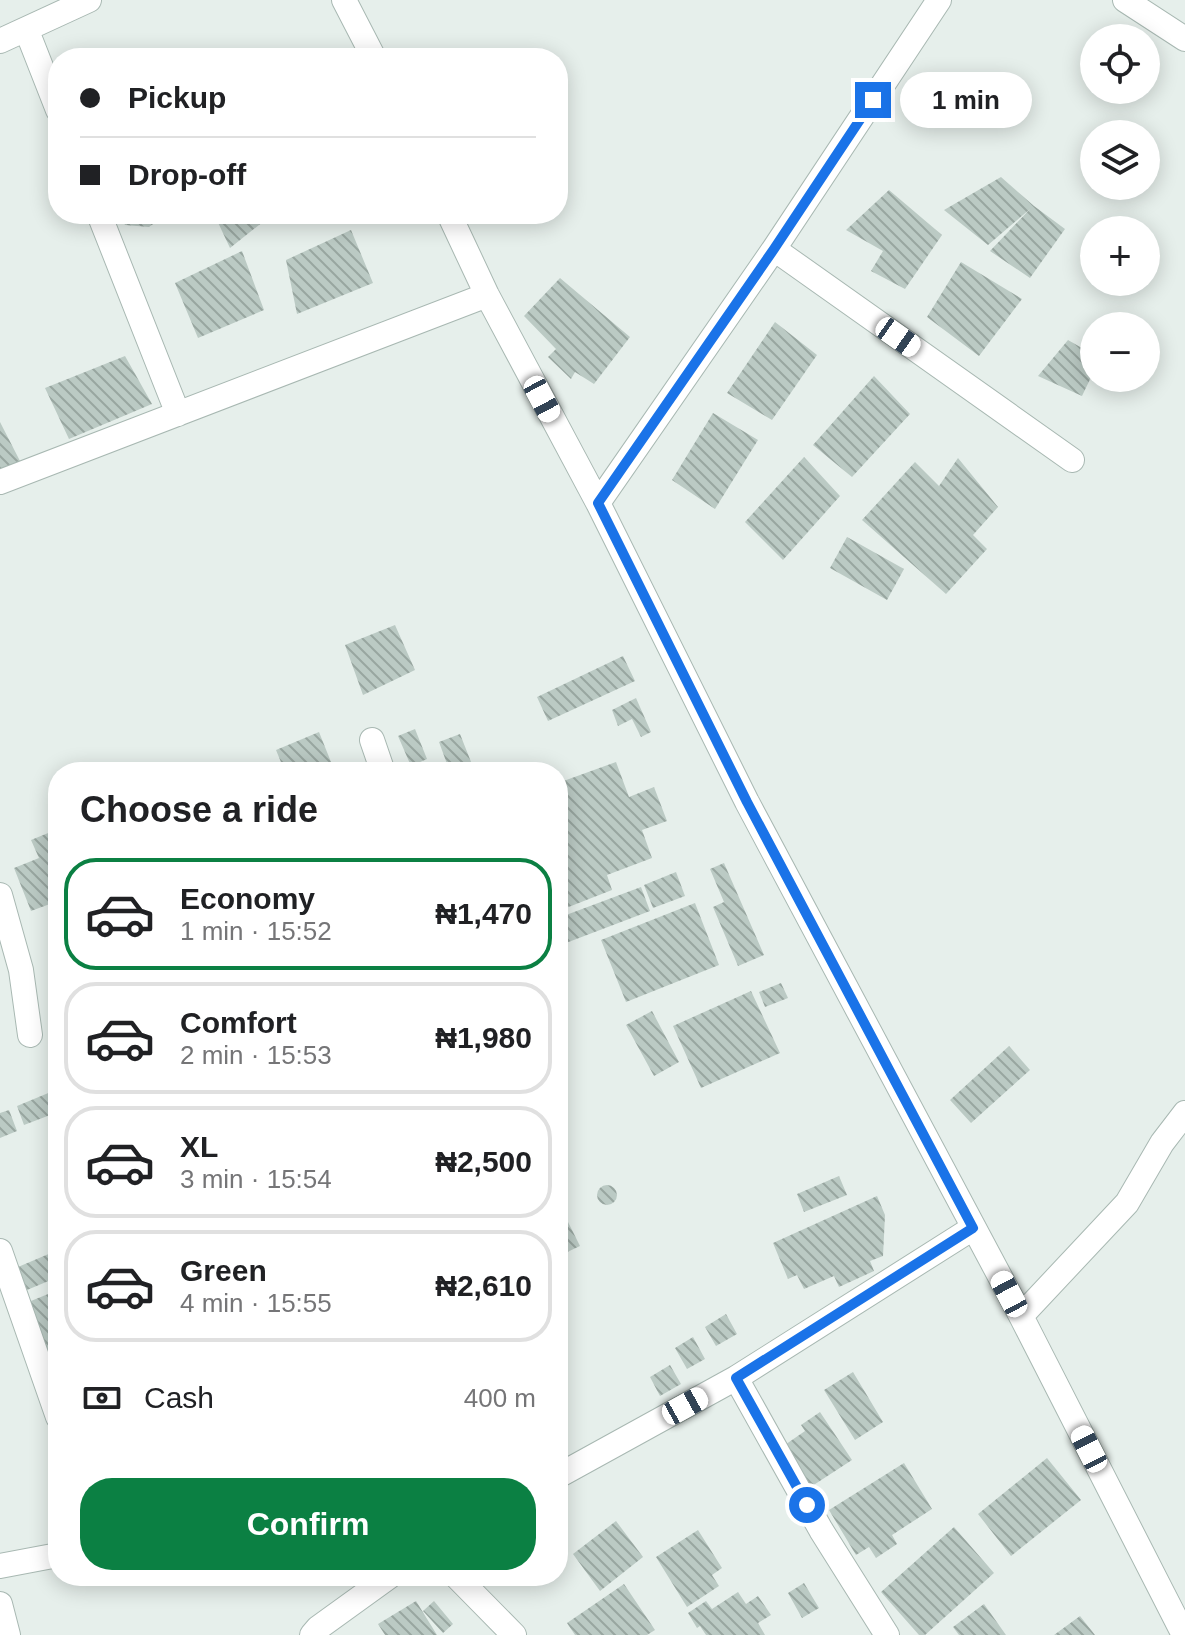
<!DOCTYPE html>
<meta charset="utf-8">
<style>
body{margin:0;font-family:Helvetica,sans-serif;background:#f2f2f2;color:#202124;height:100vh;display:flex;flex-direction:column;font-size:30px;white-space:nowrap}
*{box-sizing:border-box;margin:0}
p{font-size:26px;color:#757577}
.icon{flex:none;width:44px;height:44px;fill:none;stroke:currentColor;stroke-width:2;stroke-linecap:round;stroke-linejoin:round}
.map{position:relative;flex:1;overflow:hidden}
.panel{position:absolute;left:48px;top:762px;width:520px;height:824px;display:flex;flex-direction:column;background:#fff;border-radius:32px;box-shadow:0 4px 20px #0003}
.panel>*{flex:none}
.hud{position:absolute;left:48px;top:48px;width:520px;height:176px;border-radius:32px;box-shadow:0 4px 20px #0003;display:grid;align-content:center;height:176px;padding:0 32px;background:#fff}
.tools{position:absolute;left:1080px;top:24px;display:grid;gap:16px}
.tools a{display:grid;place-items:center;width:80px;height:80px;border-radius:50%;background:#fff;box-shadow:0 4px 20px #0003;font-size:40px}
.end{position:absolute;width:36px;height:36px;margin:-18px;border:10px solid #1a73e8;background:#fff;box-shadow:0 0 0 4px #fff}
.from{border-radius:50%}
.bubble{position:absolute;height:56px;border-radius:28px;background:#fff;box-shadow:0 4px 20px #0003;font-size:26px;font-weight:600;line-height:56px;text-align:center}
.car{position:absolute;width:24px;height:48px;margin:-24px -12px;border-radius:10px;box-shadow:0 0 6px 2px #0007;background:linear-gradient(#fff 24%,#345 0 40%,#fff 0 76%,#345 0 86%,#fff 0)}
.hud b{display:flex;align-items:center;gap:28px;height:76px;font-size:30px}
.hud b+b{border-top:2px solid #e0e0e0}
.hud i{width:20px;height:20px;background:#202124}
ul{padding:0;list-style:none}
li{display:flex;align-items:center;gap:24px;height:112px;margin:0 16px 12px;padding:0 16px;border:4px solid #e0e0e0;border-radius:32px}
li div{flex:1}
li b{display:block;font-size:30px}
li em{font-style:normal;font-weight:600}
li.active{border-color:#0b8043}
li>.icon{width:72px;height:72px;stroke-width:1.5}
h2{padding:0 32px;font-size:36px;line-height:96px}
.pay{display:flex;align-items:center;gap:20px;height:88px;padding:0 32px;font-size:30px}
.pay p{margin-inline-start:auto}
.primary-button{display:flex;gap:16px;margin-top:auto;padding:16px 32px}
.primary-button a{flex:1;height:92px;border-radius:32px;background:#0b8043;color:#fff;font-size:32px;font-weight:600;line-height:92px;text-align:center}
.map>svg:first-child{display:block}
.building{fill:url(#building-back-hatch)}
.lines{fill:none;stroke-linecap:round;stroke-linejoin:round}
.minor-casing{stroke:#a8b8b2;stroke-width:26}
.minor{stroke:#fff;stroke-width:24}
.route{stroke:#1a73e8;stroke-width:10}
</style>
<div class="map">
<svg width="1185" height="1635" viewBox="0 0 1185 1635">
<defs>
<pattern id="building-back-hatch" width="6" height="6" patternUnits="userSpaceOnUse" patternTransform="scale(2)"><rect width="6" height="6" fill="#bbcac4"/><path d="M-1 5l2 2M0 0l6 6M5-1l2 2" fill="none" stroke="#98a6a0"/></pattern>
</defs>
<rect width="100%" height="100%" fill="#e6efeb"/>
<path class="building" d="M1001,177l33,29 31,23 -35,49 -40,-27 40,-42 -42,36 -44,-35z
M889,190l53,45 -37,54 -34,-18 12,-20 -37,-21z
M119,214h48l-18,13 -24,-2z
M214,214h47l3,7 -34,27z
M351,230l22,53 -76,31 -11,-54z
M242,251l22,59 -66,28 -23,-55z
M961,262l61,37 -43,57 -52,-39z
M560,278l70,59 -36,47 -19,-12 -4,7 -23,-22 8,-8 -32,-33z
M775,322l42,33 -45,65 -45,-27z
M1068,340l26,15v16l-12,25 -44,-20z
M125,356l27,48 -83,35 -24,-51z
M874,376l36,38 -58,63 -39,-32z
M713,413l45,27 -43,69 -43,-29z
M0,422l21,41 -21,7z
M804,457l36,39 -57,64 -38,-38z
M958,458l40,49 -25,28 14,14 -41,45 -84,-74 53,-58 24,24z
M847,537l57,32 -17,31 -57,-32z
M395,625l20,45 -52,25 -18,-50z
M623,656l12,25 -87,40 -11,-24z
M636,698l15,34 -10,5 -9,-18 -14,7 -6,-16z
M415,729l12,30 -16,7 -13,-30z
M319,732l16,40h-50l-9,-22z
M460,734l15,38h-25l-11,-30z
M616,762l13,35 25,-10 13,34 -25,9 10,28 -45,17 5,15 -46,18 -8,-21v-104z
M58,829v72l-27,10 -17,-43 25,-10 -8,-18z
M724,863l40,92 -26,11 -25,-59 11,-5 -14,-33z
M676,872l9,24 -32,12 -9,-23z
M641,887l9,24 -92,35v-28z
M695,903l24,62 -93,37 -25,-62z
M781,983l7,15 -23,9 -6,-15z
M751,991l29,62 -79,35 -28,-62z
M652,1011l27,51 -25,14 -28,-51z
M1009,1046l21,24 -59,53 -21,-23z
M58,1089v23l-34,13 -7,-19z
M9,1110l8,21 -17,7v-25z
M839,1176l8,19 -43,17 -7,-18z
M597 1195a10 10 0 1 1 20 0a10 10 0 1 1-20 0Z
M877,1196l8,19 -2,41 -13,5 4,10 -35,16 -5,-11 -30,13 -7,-14 -9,4 -15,-36z
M558,1202l22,44 -19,9 -3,-6z
M58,1250v27l-31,13 -9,-23z
M58,1290v65l-9,4 -23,-56z
M726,1314l11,20 -21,12 -11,-19z
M693,1337l12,22 -18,10 -12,-21z
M670,1365l11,19 -21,12 -10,-19z
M853,1372l30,50 -28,18 -31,-50z
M820,1412l32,48 -46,30 -27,-41 26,-18 -4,-6z
M1047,1458l34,42 -70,56 -33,-42z
M904,1463l28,46 -40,26 5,9 -21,14 -7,-11 -13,8 -27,-45z
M616,1521l27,36 -43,34 -27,-37z
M954,1527l40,46 -69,62h-6l-38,-43z
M698,1530l24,38 -10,7 7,11 -32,21 -31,-50z
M804,1583l15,25 -17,10 -14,-25z
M624,1584l31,46 -8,5h-72l-8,-12z
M738,1592l8,12 12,-8 13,19 -13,8 7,12h-59l-6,-9 -3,2 -9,-15 18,-12 6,8z
M416,1601l21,34h-52l-7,-11z
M434,1601l19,23 -10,9 -20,-22z
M984,1604l22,31h-47l-6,-8z
M1080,1616l15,19h-41z"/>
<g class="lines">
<g class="minor-casing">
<path id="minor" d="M344,0l30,58
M1125,0l60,39
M27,31l31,79
M0,41l89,-41
M99,214l79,200
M449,214l38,81 111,208 149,299 274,514 163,319
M774,249l298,211
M0,482l487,-187
M598,503l176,-254 165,-249
M372,740l11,32
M0,895l21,75 9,65
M0,1251l58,166
M1021,1316l106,-113 35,-60 23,-30
M736,1378l85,152 66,105
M558,1476l178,-98 237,-150
M0,1566l58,-11
M456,1576l58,59
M0,1604l8,31
M312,1635l6,-7 72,-52"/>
</g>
<use href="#minor" class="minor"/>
</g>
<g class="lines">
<path class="route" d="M807,1505l-71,-127 237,-150 -226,-426 -149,-299 176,-254 99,-149"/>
</g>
</svg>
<div class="tools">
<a><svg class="icon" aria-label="locate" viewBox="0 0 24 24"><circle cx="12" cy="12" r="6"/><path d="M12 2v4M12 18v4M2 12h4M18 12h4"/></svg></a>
<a><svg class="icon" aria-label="layers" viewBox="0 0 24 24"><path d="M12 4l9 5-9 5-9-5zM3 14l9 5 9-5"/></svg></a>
<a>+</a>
<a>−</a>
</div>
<i class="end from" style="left:807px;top:1505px"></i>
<i class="end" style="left:873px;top:100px"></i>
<div class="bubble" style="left:900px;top:72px;width:132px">1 min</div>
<i class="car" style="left:898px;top:337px;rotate:125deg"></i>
<i class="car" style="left:542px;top:399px;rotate:152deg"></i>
<i class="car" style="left:1009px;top:1294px;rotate:332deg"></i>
<i class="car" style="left:685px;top:1406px;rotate:61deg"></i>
<i class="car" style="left:1089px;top:1449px;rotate:333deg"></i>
<div class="hud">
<b><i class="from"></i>Pickup</b>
<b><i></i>Drop-off</b>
</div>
<section class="panel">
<h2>Choose a ride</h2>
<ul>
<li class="active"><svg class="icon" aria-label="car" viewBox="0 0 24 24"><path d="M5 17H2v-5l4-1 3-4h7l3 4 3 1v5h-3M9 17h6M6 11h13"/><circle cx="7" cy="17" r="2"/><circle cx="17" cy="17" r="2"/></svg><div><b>Economy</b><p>1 min · 15:52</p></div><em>₦1,470</em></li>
<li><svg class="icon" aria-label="car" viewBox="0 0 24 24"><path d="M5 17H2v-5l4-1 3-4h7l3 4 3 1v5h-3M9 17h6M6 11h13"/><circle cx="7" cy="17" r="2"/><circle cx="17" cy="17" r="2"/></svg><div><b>Comfort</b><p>2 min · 15:53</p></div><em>₦1,980</em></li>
<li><svg class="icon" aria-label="car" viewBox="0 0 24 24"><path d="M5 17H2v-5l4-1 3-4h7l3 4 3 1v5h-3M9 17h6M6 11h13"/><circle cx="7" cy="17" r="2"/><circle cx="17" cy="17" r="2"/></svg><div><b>XL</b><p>3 min · 15:54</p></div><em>₦2,500</em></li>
<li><svg class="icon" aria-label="car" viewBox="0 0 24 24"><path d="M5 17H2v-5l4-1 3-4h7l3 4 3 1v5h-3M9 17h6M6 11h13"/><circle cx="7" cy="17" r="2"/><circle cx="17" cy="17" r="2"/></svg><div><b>Green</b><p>4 min · 15:55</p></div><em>₦2,610</em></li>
</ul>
<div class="pay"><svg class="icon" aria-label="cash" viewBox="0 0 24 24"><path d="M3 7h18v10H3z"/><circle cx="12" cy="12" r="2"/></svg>Cash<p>400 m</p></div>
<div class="primary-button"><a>Confirm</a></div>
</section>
</div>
